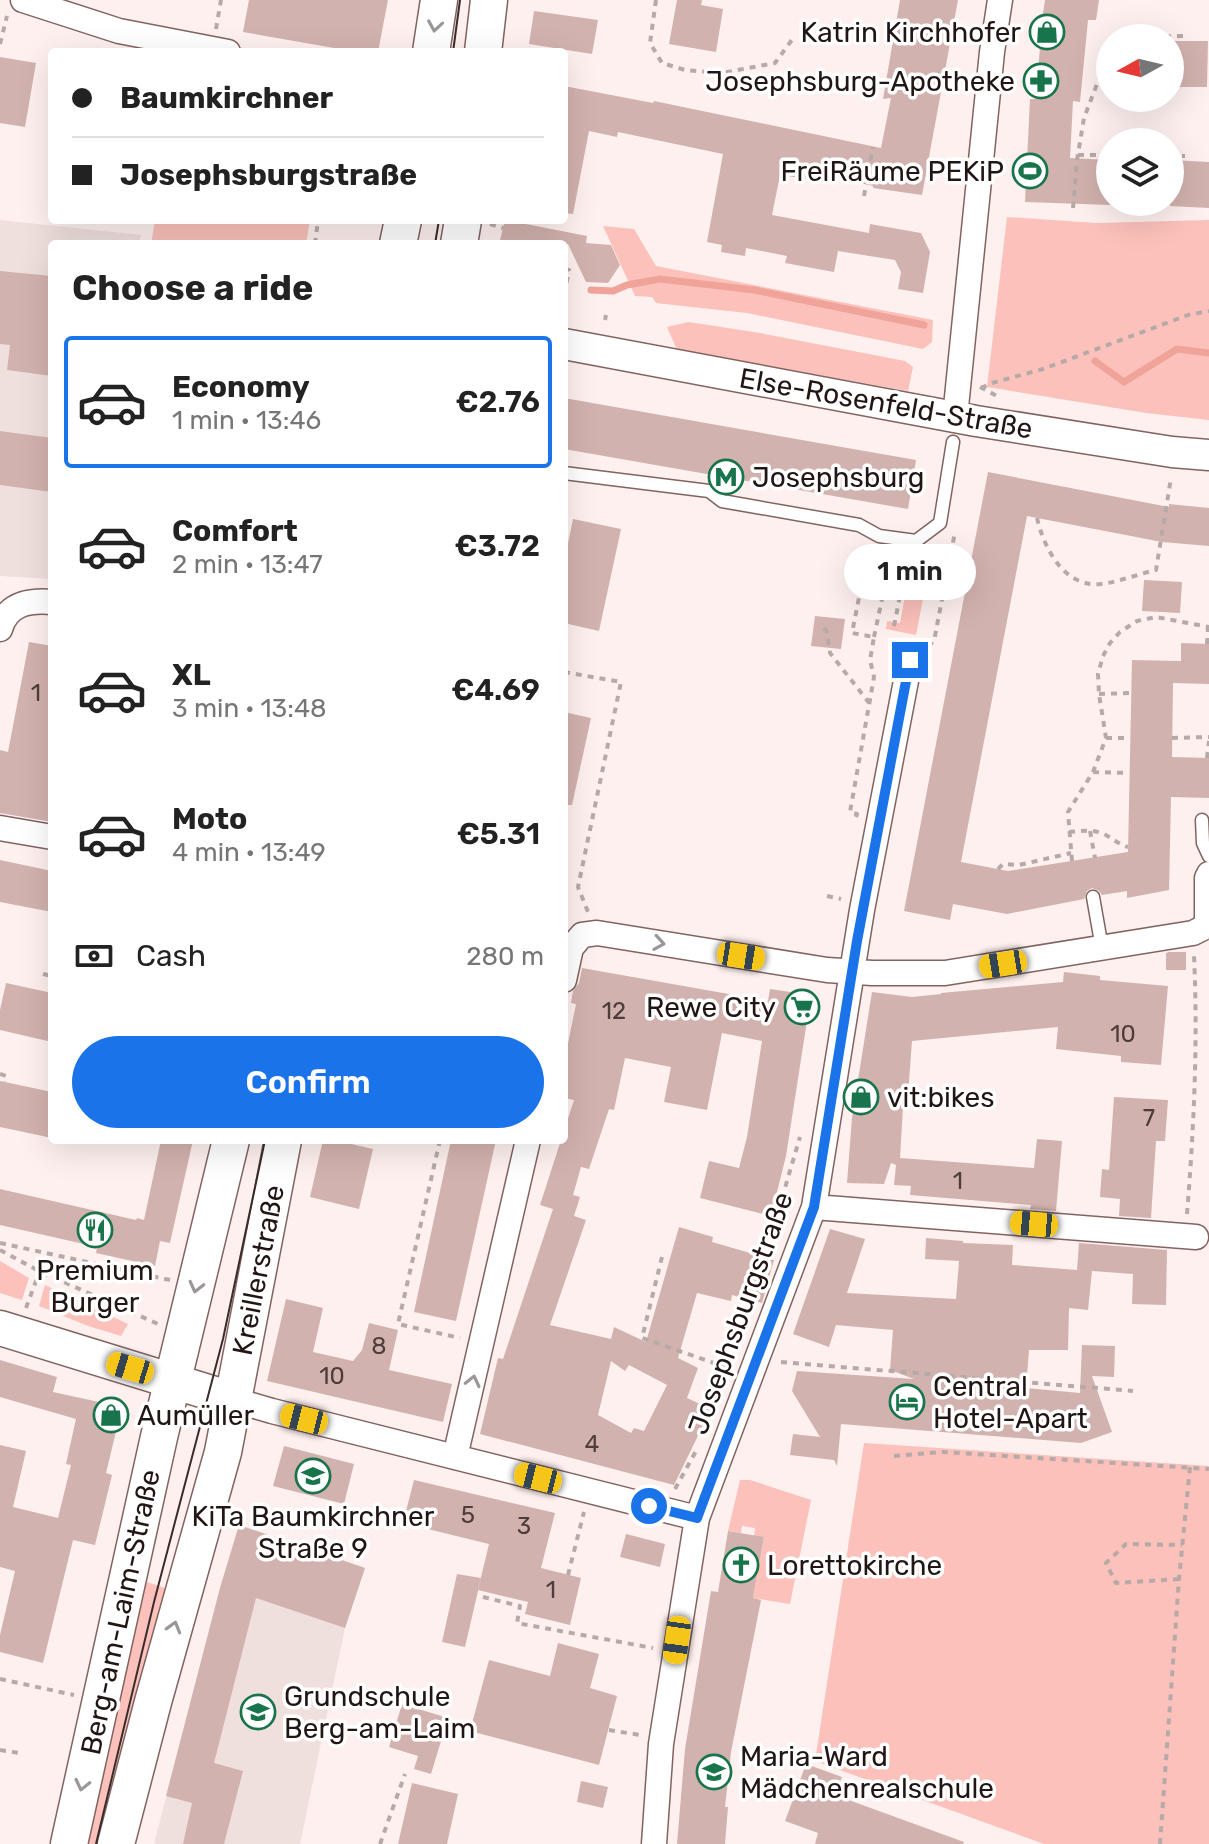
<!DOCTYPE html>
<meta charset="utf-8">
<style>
body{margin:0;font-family:Rubik,sans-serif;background:#f6f6f6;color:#222;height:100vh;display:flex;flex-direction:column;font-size:30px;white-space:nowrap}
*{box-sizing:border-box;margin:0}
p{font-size:26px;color:#767676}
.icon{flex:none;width:44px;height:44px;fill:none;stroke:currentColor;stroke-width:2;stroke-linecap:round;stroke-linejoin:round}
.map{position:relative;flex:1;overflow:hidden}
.side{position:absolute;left:48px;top:240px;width:520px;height:904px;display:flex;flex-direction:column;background:#fff;border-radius:8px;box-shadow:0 8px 32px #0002}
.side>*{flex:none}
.hud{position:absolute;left:48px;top:48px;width:520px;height:176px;border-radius:8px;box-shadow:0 8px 32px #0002;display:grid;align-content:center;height:176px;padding:0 24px;background:#fff}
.needle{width:52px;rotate:262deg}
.tools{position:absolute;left:1096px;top:24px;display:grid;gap:16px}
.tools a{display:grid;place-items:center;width:88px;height:88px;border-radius:50%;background:#fff;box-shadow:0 8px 32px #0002;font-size:40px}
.end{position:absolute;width:36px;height:36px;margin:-18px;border:10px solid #1a73e8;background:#fff;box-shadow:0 0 0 4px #fff}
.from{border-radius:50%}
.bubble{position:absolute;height:56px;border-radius:28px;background:#fff;box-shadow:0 8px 32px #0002;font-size:26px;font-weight:600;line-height:56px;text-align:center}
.car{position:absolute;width:24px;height:48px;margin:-24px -12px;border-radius:10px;box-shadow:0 0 6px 2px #0007;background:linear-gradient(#f5c518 24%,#345 0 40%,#f5c518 0 76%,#345 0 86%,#f5c518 0)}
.hud b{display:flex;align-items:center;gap:28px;height:76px;font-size:30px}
.hud b+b{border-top:2px solid #e0e0e0}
.hud i{width:20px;height:20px;background:#222}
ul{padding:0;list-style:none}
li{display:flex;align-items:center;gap:24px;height:132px;margin:0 16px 12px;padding:0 8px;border:4px solid transparent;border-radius:8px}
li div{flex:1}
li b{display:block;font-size:30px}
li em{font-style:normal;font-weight:600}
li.on{border-color:#1a73e8}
li>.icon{width:72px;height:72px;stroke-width:1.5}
h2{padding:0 24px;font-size:36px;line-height:96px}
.pay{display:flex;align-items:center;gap:20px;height:88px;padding:0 24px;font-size:30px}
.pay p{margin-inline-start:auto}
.cta{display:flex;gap:16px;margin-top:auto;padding:16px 24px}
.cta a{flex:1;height:92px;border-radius:48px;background:#1a73e8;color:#fff;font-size:32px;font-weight:600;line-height:92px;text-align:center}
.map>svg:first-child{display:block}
.built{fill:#f0e0dd}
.green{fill:#fbc1ba}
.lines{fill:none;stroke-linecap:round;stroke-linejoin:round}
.stream{stroke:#efa399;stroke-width:7}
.building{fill:#d2b2ae;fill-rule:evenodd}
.service-casing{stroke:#816460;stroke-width:15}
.minor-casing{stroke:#816460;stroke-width:27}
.tertiary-casing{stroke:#816460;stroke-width:33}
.secondary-casing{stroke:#816460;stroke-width:37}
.primary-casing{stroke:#816460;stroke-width:39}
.path{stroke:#b6aaa8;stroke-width:4;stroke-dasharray:6 6;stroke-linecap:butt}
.service{stroke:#fff;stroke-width:12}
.minor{stroke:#fff;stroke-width:24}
.tertiary{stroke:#fff;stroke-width:30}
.secondary{stroke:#fff;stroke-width:34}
.primary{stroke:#fff;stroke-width:36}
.tram{stroke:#392d2c;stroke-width:2}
.oneway{stroke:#9c9696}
.route{stroke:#1a73e8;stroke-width:10}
.labels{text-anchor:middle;stroke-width:7;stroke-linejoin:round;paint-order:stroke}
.number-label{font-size:24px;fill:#4e3d3b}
.poi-label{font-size:28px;fill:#221615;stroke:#fff;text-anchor:start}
.street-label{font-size:28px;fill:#221615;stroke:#fff}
</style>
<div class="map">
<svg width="1209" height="1844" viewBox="0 0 1209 1844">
<rect width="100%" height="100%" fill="#fdf0ee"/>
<path class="built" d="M0,220l141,15 -2,9h-87v335l-52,-3z
M239,1525l126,43 -20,60 -45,216h-146l66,-256z"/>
<path class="green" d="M1007,217l89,6 113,-3v200l-63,-7 -159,-26z
M155,220h155l-4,24h-155z
M603,226l31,3 22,37 277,54 -1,22 -9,7 -176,-36 -91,-10 -4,-6 -17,-1z
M689,322l71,11 145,28 8,6 -5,24 -231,-41 -10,-23z
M908,580l18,3 -10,52 -30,-6 1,-8 13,2z
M0,1261l29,17 -7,22 -22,-7z
M45,1285l83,39 -7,12 -33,-10 -49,-20z
M864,1443l345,23v378h-165l-229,-83z
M740,1480h10l61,20 -21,104 -37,-6 11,-60 -10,-2 1,-8 -13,-2 -1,7 -13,-2z
M141,1580l30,10 -67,254h-21z"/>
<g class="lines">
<path class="stream" d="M591,290l22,1 14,-6 33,-6 94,11 170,35
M1095,361l29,21 53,-33 32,4"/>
</g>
<path class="building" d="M249,0h139l-10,52h-21l-114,-20z
M677,0h25l-1,5 22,4 -7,43 -47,-8z
M900,0h58l-36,195 -49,-7v-2l-57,-13 -1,7 -35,-5 -8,40 97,18 1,-9 51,9 9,19 -7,41 -25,-4 3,-17 -6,-12 -57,-9 -4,21 -49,-9 2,-7 -41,-8 -1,8 -24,-4 1,-7 -15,-3 16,-88 -105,-22 -1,5 -28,-6 -16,83 -9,-1v-127l89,17 1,-2 227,47 10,-50 -8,1z
M1045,0h54l-3,20h-8l-8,82 -7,-1 -3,57 40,2v45l-85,-3 5,-103h6l6,-79z
M534,11l64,9 -6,34 -63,-10z
M1170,41h38l-1,46h-37z
M0,57l36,6 -11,64 -25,-4z
M1170,160l39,2v46l-39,-2z
M505,220l82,16 -1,7 25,2 9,20 -12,18 -22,-1 -18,-38h-51l-17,-4z
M0,271l52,5v100l-45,-6 3,-25 -10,-1z
M564,398l352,62 -8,49 -344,-60z
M0,431l52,7v54l-52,-7z
M988,472l181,35v-3l40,4v38l-47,-4 -135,-26 -66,346 47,9 120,-19 4,-192 49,1v-18l28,1v40l-36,-1 -1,74 37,1v40l-38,-1 -2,93 -42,8v-7l-25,4 -3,-4 -7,-3 -5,3 -3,8 -77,15 -54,-10 -3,16 -46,-9z
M573,519l48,10 -22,102 -35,-8v-60z
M1144,580l38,2 -2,31 -38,-2z
M815,616l30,3 -4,30 -30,-3z
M29,642l23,4v176l-52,-9v-63l8,2z
M564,712l27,6 -19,87h-8z
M0,860l52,11v41l-52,-10z
M1169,952h17v18h-20v-17z
M582,968l186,33 2,-12 41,6 -25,161 -15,60 -71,-18 9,-37 30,7 8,-31 15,-96 -40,-8 -15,77 -43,-8 7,-35 -46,-9 -11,52 -5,-1 -20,60 -8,-2 -8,28 7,2 -6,19 12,4 -36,105 61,14 3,-12 32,15 33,-115 34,10 -1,5 62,18 -12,43 -30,-8 -1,6 -34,-8 -19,65 20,10 -11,30 24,11 -37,76 -194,-51 18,-76 5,1 50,-150 -13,-4 21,-65h3v-9l10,-31 -10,-2v-35l12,-59 -5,-1 2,-12 6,-8zM611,1361l14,10 4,-6 38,20 -23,46 -10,-3 -3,5 -33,-18z
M1064,972l36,4v4l68,6 -7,79 -40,-3v-6l-65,-7 2,-22 -146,14 -5,67h-4l-3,50 134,10 3,-29 25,2 -6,70 -26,-2 1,-4 -121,-10 1,-9 -17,-1 2,-20 -5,-2 -7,21 -37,-1 5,-65 20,-126 40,5 29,-3v-1l122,-11z
M6,983l46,10v49l-52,-12v-20z
M0,1081l52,11v46l-52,-11z
M1114,1097l54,3 -3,41h-9l-5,77 -32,-2 1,-17 -20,-2 2,-28 7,1z
M161,1140h32l-23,103 -10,-2 -5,25 -59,-13 1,-6 -97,-22v-36l136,31 1,-2 7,2z
M323,1140h11l39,9 -14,60 -49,-12z
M451,1140h45l-40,181 -42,-9z
M830,1229l35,10 -18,54 109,6 3,-38 -34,-2 1,-21 37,3v2l50,2 -1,20 65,5 2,-27 88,7 -1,55 -34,-1 1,-30 -41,-3 -4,39 -19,-2 -1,42h-39l-3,38 54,5 2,-48 33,1 -1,31 -22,-1 20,56 -31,11 -240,-19 -4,42 -3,-6 -44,-5 3,-21 27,3 -28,-46 5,-20 117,8 -24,-9 3,-40 -57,-5 -7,22 -36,-13z
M286,1299l37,9 -10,44 40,9 9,-11 7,-27 29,7 -9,40 63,14 -9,38 -176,-41z
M0,1360l57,17 -4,15 69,15 -16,66 6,2 -17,70 -22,-5 -30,123 -43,-11v-17l15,-64 -15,-4v-122l26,6 -13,56 45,11 13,-53 -5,-1 10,-45 -76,-22z
M284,1446l70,18 -10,40 -71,-18z
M414,1480l141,33 -14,55 40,10 -11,47 -45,-11 3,-12 -50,-12 11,-46 -86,-21z
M239,1525l126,43 -20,60 -89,-30 -42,165 29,8 -19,73h-41l9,-41 -26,-7 54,-208z
M728,1531l36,6 -11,61 8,2 -30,152 -6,55h3l-3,37h-48l8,-95 26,-158 7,1z
M626,1534l39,10 -5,23 -40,-10z
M457,1574l24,4 -16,69 -23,-5z
M558,1643l41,11 -9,34 27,8 -18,69 -129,-34 19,-71 61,16z
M402,1704l46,14 -17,56 -17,-5 4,-13 -29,-9z
M806,1764l36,13 -7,18 129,47 -1,2h-148l3,-11 -33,-12z
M581,1781l27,6 -5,21 -26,-6z
M412,1783l46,11 -11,50h-49z"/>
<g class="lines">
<g class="service-casing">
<path id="service" d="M564,473l145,18 13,10 137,24 20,11 37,5 24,-18 13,-81
M1202,820l1,23 6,13
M1093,897l9,51"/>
</g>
<g class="minor-casing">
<path id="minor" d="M23,0l96,31 109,21
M955,417l37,-365 8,-52
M0,629c7,-25 28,-29 52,-27
M0,828l52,9
M1207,926v-48l2,-4
M564,980l7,-32 11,-13 15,-2 230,37 45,3h73l248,-40 16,-8
M814,1207l382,30
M234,1400l38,11 425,107
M455,1457l73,-317
M654,1844l7,-100 36,-226 117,-311 48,-297 48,-250"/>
</g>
<g class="tertiary-casing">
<path id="tertiary" d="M564,344l412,77 196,31 37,3"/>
</g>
<g class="secondary-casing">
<path id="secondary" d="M0,1328l234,72"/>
</g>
<g class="primary-casing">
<path id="primary" d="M431,52l8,-52
M483,52l6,-52
M398,244l5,-24
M459,244l4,-24
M69,1844l90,-407 72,-297
M116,1844l37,-142 70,-250 60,-312"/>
</g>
<path class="path" d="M656,0l-6,43 12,20 23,7 37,3 53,-10 19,-26
M216,29l5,-29
M1117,38l66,-2
M0,44l7,-28
M1078,155h32
M1170,156h15
M864,196l9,-49
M1073,208l4,-48 7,-42 26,-68
M490,224l13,4
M315,244l3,-24
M564,269l5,1 -5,26
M605,320l1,-5
M980,387l17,9
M981,388l11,-5 51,-14 145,-54 21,-4
M1037,518c7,30 27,70 64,66 18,-2 37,-10 55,-14l15,-92
M894,626l7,-35 -1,-8 -5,6
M824,628l3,4 3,21 40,51
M874,637l15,-71
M1207,644l1,-17
M928,646l6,-5 21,-109
M564,672l57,10 -43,205 10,25
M1099,694l32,-1
M1106,738h24
M1172,738l37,-1
M1207,758l2,-17
M1093,772l36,1
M856,817l1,-3 -7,-2 24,-135 -4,-17 4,-23 -22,-4 14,-71 80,16
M1090,831l5,27
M1069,832c12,-1 24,-3 35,2 8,4 14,10 24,13
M1072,861l-4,-49 25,-40 13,-34 -7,-44 -1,-20 5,-18 7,-13 10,-11 17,-11 19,-4 53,10
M998,869l5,-5 16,1 52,-12
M827,896l14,3
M43,974l9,2
M0,1074l6,2 -1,6
M440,1140l-42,184 62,14
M1187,1214c7,-87 11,-173 7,-259
M782,1226l-8,-1 26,-88
M0,1243l170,37
M0,1250l39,21 119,53
M662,1257l-20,81 89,31
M26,1308l20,-54
M781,1362l352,29
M894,1456l49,-4 266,17
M675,1489l21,-38
M568,1575l16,-63
M1179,1579l-63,4 -10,-20 20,-19 56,1
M483,1597l37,9 -3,17 136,25
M0,1679l74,16
M609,1730l31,5
M0,1750l19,3
M380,1844l25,-70
M1160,1844l19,-265 11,-112"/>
<use href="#service" class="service"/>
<use href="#minor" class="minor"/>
<use href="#tertiary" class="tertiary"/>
<use href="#secondary" class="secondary"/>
<use href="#primary" class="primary"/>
<path class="tram" d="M453,52l7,-52
M435,244l4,-24
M96,1844l58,-242 69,-263 42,-199"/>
</g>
<defs><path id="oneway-chevron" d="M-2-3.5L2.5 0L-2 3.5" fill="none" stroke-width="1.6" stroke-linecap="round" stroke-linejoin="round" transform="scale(2)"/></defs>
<g class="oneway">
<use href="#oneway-chevron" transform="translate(435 26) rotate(99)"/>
<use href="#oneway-chevron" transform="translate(659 943) rotate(9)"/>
<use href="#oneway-chevron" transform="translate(196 1287) rotate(104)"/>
<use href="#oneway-chevron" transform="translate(473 1381) rotate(-77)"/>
<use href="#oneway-chevron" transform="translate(174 1627) rotate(-74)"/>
<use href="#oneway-chevron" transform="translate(82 1785) rotate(103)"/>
</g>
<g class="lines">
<path class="route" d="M649,1506l48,12 117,-311 43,-266 53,-281"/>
</g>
<defs>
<g id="shop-ring" transform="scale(1.8)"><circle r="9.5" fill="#fff" stroke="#18744a" stroke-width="1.5"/><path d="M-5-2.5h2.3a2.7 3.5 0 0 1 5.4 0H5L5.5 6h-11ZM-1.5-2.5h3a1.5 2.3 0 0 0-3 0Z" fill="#18744a"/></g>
<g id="pharmacy-ring" transform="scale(1.8)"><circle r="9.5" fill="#fff" stroke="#18744a" stroke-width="1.5"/><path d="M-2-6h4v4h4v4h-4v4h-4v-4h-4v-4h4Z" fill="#18744a"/></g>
<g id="stadium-ring" transform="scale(1.8)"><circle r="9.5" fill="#fff" stroke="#18744a" stroke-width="1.5"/><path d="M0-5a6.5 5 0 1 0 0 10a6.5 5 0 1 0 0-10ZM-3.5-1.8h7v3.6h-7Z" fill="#18744a"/></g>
<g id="metro-ring" transform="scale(1.8)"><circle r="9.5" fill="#fff" stroke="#18744a" stroke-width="1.5"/><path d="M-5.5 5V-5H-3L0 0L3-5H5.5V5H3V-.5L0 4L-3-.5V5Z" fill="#18744a"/></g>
<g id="supermarket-ring" transform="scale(1.8)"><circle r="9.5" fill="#fff" stroke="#18744a" stroke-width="1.5"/><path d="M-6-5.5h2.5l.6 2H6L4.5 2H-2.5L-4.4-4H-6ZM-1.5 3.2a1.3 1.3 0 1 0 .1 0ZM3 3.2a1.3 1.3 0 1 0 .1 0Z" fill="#18744a"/></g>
<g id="restaurant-ring" transform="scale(1.8)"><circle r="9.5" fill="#fff" stroke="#18744a" stroke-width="1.5"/><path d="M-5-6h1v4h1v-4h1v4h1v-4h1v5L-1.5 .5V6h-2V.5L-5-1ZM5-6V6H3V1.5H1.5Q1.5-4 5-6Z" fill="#18744a"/></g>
<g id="hotel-ring" transform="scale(1.8)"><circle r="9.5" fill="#fff" stroke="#18744a" stroke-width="1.5"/><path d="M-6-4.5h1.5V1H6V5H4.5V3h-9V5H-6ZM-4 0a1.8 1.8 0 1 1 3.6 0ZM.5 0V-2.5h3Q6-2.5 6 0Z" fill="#18744a"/></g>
<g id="school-ring" transform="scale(1.8)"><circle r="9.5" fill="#fff" stroke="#18744a" stroke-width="1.5"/><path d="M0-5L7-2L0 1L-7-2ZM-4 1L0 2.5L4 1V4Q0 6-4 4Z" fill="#18744a"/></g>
<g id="church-ring" transform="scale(1.8)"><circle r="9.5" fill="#fff" stroke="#18744a" stroke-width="1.5"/><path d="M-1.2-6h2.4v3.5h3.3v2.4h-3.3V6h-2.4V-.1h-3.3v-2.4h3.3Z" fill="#18744a"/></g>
</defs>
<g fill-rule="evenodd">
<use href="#shop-ring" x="1047" y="32"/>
<use href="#pharmacy-ring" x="1041" y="81"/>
<use href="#stadium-ring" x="1030" y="171"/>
<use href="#metro-ring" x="726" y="477"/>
<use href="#supermarket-ring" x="802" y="1007"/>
<use href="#shop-ring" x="861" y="1097"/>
<use href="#restaurant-ring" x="95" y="1230"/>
<use href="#hotel-ring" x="907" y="1402"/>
<use href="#shop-ring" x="111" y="1415"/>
<use href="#school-ring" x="313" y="1476"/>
<use href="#church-ring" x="741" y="1565"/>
<use href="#school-ring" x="258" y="1712"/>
<use href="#school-ring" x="714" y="1772"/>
</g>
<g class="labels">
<g class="number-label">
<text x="36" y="701">1</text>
<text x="614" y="1019">12</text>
<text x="1123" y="1042">10</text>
<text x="1149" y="1126">7</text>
<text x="958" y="1189">1</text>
<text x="379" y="1354">8</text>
<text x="332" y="1384">10</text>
<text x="592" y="1452">4</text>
<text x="468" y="1523">5</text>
<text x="524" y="1534">3</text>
<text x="551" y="1598">1</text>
</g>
<g class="poi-label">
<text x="1021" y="42" text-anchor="end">Katrin Kirchhofer</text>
<text x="1015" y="91" text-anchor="end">Josephsburg-Apotheke</text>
<text x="1004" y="181" text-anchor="end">FreiRäume PEKiP</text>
<text x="752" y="487">Josephsburg</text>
<text x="776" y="1017" text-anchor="end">Rewe City</text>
<text x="887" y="1107">vit:bikes</text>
<text x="95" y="1280" text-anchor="middle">Premium<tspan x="95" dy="32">Burger</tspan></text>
<text x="933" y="1396">Central<tspan x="933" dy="32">Hotel-Apart</tspan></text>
<text x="137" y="1425">Aumüller</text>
<text x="313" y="1526" text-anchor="middle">KiTa Baumkirchner<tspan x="313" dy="32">Straße 9</tspan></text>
<text x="767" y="1575">Lorettokirche</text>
<text x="284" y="1706">Grundschule<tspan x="284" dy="32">Berg-am-Laim</tspan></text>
<text x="740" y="1766">Maria-Ward<tspan x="740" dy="32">Mädchenrealschule</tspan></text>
</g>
<g class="street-label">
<text transform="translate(886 403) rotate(10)" y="10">Else-Rosenfeld-Straße</text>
<text transform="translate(258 1270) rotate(-79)" y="10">Kreillerstraße</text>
<text transform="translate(740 1313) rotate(-70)" y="10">Josephsburgstraße</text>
<text transform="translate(120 1612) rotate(-78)" y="10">Berg-am-Laim-Straße</text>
</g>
</g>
</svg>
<div class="tools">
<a><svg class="needle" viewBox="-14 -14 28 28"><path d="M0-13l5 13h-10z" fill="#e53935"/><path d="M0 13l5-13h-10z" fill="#767676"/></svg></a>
<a><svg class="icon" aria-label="layers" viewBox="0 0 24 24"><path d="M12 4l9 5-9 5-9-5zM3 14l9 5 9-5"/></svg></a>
</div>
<i class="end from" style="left:649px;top:1506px"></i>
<i class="end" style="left:910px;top:660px"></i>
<div class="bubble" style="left:844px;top:544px;width:132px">1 min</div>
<i class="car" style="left:741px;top:956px;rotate:99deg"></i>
<i class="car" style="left:1003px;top:964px;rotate:261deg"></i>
<i class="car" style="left:1034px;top:1224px;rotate:275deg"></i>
<i class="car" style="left:130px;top:1368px;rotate:287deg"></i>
<i class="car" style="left:304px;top:1419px;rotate:284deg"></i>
<i class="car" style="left:538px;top:1478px;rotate:284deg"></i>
<i class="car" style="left:677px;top:1640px;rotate:188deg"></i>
<div class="hud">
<b><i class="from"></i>Baumkirchner</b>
<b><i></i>Josephsburgstraße</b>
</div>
<section class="side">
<h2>Choose a ride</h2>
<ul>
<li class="on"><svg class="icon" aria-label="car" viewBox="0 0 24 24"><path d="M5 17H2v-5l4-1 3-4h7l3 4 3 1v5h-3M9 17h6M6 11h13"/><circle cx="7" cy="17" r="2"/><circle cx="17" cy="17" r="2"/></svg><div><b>Economy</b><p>1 min · 13:46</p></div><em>€2.76</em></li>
<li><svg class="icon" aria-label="car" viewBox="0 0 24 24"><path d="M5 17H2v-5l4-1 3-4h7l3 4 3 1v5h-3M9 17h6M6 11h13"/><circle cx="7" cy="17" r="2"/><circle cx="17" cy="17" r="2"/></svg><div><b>Comfort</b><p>2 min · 13:47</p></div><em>€3.72</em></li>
<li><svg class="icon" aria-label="car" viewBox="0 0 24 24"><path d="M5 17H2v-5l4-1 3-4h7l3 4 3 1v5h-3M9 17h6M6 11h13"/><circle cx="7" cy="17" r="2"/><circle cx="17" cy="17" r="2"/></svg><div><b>XL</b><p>3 min · 13:48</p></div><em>€4.69</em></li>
<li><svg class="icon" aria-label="car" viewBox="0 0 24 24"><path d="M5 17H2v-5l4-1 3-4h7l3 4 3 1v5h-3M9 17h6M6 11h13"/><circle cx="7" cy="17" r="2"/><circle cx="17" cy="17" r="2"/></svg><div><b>Moto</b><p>4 min · 13:49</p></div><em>€5.31</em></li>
</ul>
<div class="pay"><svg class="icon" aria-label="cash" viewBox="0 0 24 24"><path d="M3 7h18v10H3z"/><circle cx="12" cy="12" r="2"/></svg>Cash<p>280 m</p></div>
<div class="cta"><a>Confirm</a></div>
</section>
</div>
